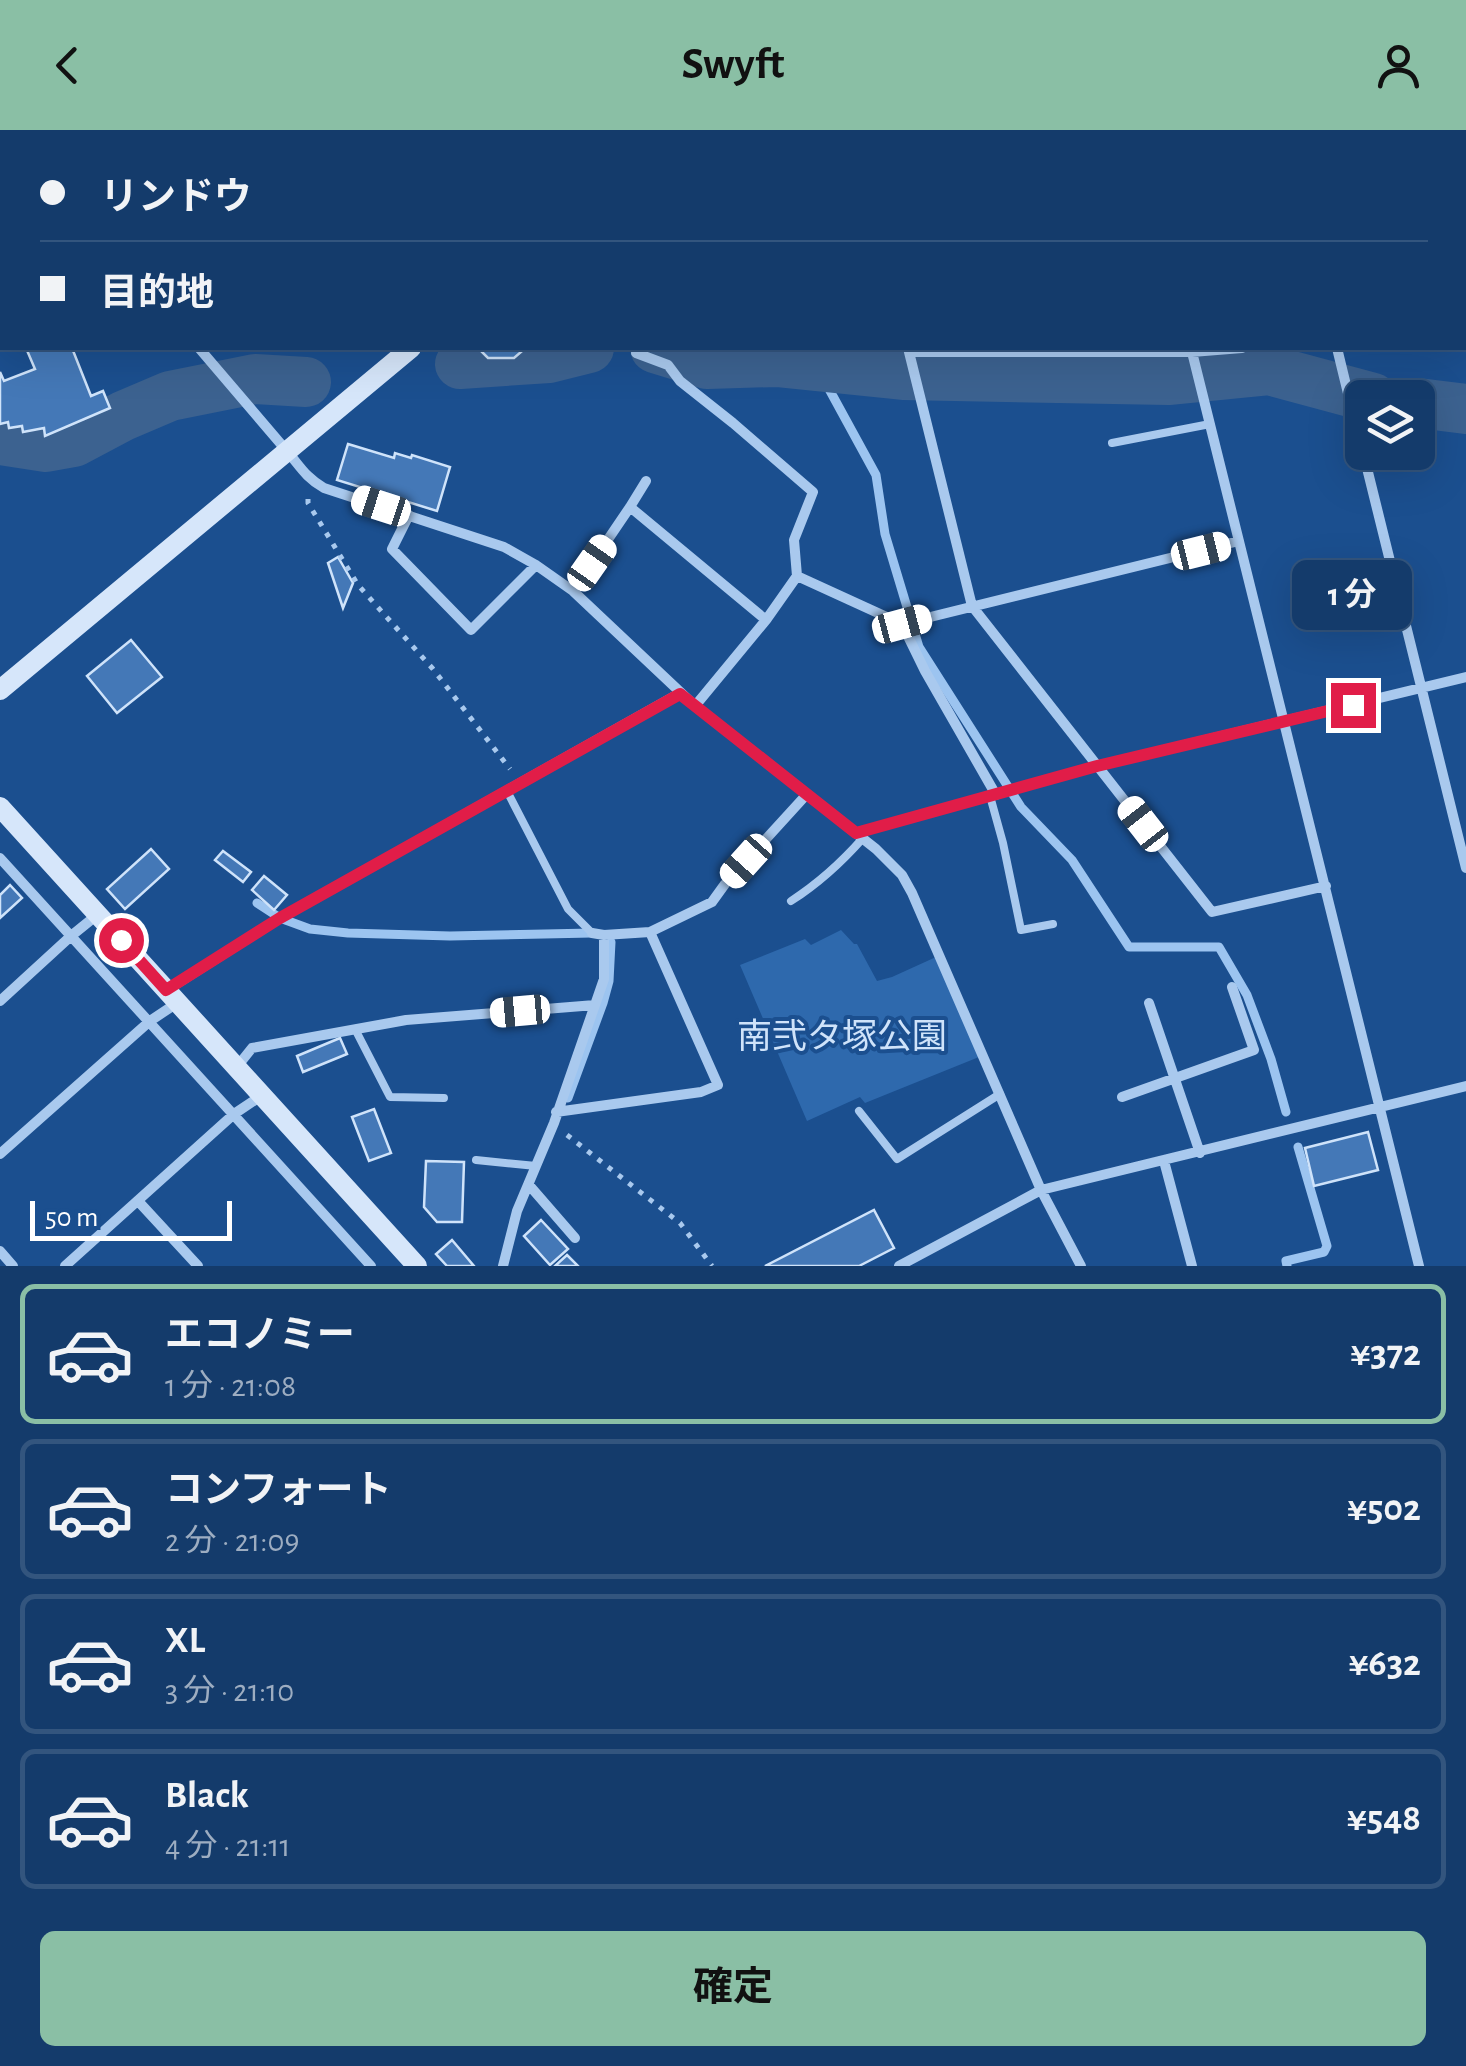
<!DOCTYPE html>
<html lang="ja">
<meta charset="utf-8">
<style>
body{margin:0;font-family:"Alegreya Sans","Noto Sans JP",sans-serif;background:#214673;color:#f1f3f6;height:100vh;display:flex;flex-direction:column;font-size:38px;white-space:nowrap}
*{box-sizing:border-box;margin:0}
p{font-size:32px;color:#9dadc1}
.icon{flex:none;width:55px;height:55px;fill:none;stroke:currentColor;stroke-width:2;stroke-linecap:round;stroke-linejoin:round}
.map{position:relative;height:1136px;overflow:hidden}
.drawer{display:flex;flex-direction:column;background:#143b6b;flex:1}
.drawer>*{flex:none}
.hud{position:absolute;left:0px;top:0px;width:1468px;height:220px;box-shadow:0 10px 40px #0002,0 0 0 2px #33557e;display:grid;align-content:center;height:220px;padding:0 40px;background:#143b6b}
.fabs{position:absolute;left:1345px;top:250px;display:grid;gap:20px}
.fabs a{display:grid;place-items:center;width:90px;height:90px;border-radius:15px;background:#143b6b;box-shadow:0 10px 40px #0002,0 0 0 2px #33557e;font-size:50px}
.scale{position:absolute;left:30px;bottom:25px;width:202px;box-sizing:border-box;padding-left:10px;border:5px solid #fff;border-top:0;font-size:28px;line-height:35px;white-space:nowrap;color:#fff;-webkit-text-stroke:8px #1b4f8f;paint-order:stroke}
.end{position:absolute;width:45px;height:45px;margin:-22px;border:12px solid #e11d48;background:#fff;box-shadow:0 0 0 5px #fff}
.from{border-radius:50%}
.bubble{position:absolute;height:70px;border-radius:15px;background:#143b6b;box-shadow:0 10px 40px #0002,0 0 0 2px #33557e;font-size:32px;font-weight:700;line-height:70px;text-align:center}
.car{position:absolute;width:30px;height:60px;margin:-30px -15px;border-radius:12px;box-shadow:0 0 8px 2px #0007;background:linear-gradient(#fff 24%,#345 0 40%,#fff 0 76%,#345 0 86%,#fff 0)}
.hud b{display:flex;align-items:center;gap:35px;height:95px;font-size:38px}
.hud b+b{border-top:2px solid #33557e}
.hud i{width:25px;height:25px;background:#f1f3f6}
ul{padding:18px 0 0;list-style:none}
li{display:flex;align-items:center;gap:30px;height:140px;margin:0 20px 15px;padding:0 20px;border:5px solid #33557e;border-radius:15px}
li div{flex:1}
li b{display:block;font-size:38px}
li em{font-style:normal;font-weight:700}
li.selected{border-color:#8abfa5}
li>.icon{width:90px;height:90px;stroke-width:1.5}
.cta{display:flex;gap:20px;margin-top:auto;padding:20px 40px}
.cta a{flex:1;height:115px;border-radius:15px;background:#8abfa5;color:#111;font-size:40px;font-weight:700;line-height:115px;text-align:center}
header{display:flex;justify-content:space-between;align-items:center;height:130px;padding:0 40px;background:#8abfa5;color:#111;font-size:45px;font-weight:700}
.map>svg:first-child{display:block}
.green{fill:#2e69ad}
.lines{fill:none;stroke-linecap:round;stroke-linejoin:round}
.stream{stroke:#9cc4f0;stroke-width:9}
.river{stroke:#3c6290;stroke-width:50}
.building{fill:#4478b7;stroke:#cfe3fa;stroke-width:2.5}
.path{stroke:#a9c9ee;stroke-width:5;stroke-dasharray:5 8;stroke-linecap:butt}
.lane{stroke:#a9c9ee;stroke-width:8}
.street{stroke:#a9c9ee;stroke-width:10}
.secondary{stroke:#d6e6fa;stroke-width:20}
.route{stroke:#e11d48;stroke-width:12}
.labels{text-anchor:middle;stroke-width:8;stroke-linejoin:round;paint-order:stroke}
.park-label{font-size:35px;fill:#cfe3fa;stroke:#1b4f8f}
</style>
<header><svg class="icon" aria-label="back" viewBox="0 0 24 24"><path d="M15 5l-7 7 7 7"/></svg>Swyft<svg class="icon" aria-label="person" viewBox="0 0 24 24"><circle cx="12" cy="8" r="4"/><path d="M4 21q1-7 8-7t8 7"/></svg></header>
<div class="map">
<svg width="1466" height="1136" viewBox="0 0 1466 1136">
<rect width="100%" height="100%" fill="#1b4f8f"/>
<path class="green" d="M841,800l13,14h3l20,37 15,-4 44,-20 43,100 -114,46 -5,-6 -53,24 -67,-156 65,-26 6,6z"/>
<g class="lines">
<path class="stream" d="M817,237l59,108 9,59 34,113 102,160 51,53 57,87h90l28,48 24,64 15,53
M257,773l23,15 30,11 38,4 102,3 142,-3
M568,968l35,-95 6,-22 2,-39
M1287,1136l-1,-5 38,-9 3,-6 -29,-99"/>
<path class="river" d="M655,218l52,16 69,-2 127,13 265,5 101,-10 104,28
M460,234l89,-6 40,-10
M1418,273l48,6
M0,310l46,7 28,-5 49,-26 47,-20 85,-17 51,3"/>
</g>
<path class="building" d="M290,0h105l3,2h-110z
M487,0h61l-7,2h-53z
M26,218h46l19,48 12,-5 7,17 -65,28 -1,-8 -21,4 -1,-6 -13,2 -1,-6 -8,2v-52l4,9 31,-12z
M484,218h33l4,4 -7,6h-26l-7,-7z
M348,314l46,14 1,-5 16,5 1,-3 38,12 -13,44 -100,-31z
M338,427l15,26 -10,25 -15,-45z
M131,510l31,37 -45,36 -30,-37z
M151,719l18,20 -44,40 -18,-20z
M223,721l28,21 -8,10 -28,-22z
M264,746l23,19 -13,15 -22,-20z
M10,755l12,13 -22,20v-23z
M340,908l7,16 -44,18 -6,-16z
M374,979l17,44 -22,8 -17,-44z
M1368,1002l10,38 -64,16 -9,-38z
M426,1031l38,1 -2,60h-25l-13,-15z
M874,1080l20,38 -35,18h-94z
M541,1090l27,29 -18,16 -26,-29z
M452,1110l22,26h-27l-11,-12z
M567,1125l11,11h-23z"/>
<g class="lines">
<path class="path" d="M596,0l1,2
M272,2l2,-2
M0,196l2,-1
M308,369v4l50,82 75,84 77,100
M567,1005l113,88 32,43"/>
<path class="lane" d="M1112,313l98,-19
M507,661l61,118 24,24
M990,666l13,47 18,87 32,-6
M791,771c28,-18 50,-38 72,-63
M355,899l35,68 54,1
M859,981l38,48 103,-65
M476,1030l60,6"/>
<path class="street" d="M852,0v2
M968,0l6,2
M1134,0l1,2
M1282,0l1,2
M1457,0l1,2
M1038,2l8,-2
M0,28l2,2
M1465,31l1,4
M1465,193h1
M199,218c29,34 58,68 87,102 14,16 19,27 38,38l180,59 32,18 37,26 122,115 181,143 26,26 10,18 129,297 40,76
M908,218l64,258 240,306 114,-26
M1191,218l228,918
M1337,218l25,103
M909,222h283l50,-4
M636,223l32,12 12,16 53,42 80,69 -19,48 3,36 -31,44 -71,86
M1363,322l103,416
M630,377l136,113
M409,385l-17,34 79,81 65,-65
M797,446l105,48 337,-83
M573,461l57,-84 16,-26
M902,494l23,47 71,124
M856,703l241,-67 369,-89
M0,728l371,408
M592,803l12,2 46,-3 62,-30 13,-18 82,-90
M167,860l113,-72 400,-225
M0,871l71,-65 26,-21
M1149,873l51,150
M236,938l16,-20 154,-28 189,-15
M1122,967l132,-47 -22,-63
M556,982l145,-20 17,-7 -68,-153
M0,1024l150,-133 27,-18
M1164,1031l28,105
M529,1055l46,53
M138,1071l60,65
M0,1121l13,15
M65,1136l169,-152 27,-18
M503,1136l14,-55 37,-88 50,-144v-44
M899,1136l142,-76 425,-104"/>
<path class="secondary" d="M687,2l3,-2
M0,560l411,-342
M0,677l417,459"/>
</g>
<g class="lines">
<path class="route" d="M121,810l45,50 114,-72 400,-224 176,139 241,-67 256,-61"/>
</g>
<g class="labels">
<g class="park-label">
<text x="842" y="918">南弐タ塚公園</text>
</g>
</g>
</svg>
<div class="fabs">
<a><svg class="icon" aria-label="layers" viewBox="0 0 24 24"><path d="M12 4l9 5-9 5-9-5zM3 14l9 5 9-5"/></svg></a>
</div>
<div class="scale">50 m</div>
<i class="end from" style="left:121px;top:810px"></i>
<i class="end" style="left:1353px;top:575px"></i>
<div class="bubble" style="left:1292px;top:430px;width:120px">1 分</div>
<i class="car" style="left:381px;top:376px;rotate:288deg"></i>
<i class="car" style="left:1201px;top:421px;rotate:76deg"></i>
<i class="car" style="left:592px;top:433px;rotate:35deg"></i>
<i class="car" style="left:902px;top:494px;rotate:75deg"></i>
<i class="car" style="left:1143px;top:694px;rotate:322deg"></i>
<i class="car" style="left:746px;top:731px;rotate:222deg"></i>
<i class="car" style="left:520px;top:881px;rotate:265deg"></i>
<div class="hud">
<b><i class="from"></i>リンドウ</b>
<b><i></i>目的地</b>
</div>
</div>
<section class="drawer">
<ul>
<li class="selected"><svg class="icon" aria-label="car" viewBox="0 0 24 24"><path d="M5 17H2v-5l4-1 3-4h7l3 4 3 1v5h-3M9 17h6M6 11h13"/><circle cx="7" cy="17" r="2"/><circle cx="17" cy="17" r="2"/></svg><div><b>エコノミー</b><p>1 分 · 21:08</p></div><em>¥372</em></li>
<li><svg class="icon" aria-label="car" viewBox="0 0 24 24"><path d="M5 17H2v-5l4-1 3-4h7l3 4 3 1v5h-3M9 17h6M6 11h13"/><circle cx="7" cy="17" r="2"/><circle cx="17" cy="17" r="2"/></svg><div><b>コンフォート</b><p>2 分 · 21:09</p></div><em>¥502</em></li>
<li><svg class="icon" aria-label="car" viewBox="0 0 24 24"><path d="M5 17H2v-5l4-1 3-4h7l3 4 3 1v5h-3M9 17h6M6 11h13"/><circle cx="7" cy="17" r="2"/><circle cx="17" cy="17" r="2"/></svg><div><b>XL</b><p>3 分 · 21:10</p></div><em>¥632</em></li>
<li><svg class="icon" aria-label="car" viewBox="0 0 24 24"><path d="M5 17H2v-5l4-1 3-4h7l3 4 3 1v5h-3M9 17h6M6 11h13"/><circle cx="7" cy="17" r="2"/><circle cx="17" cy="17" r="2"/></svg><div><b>Black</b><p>4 分 · 21:11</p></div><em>¥548</em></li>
</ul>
<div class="cta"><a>確定</a></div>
</section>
